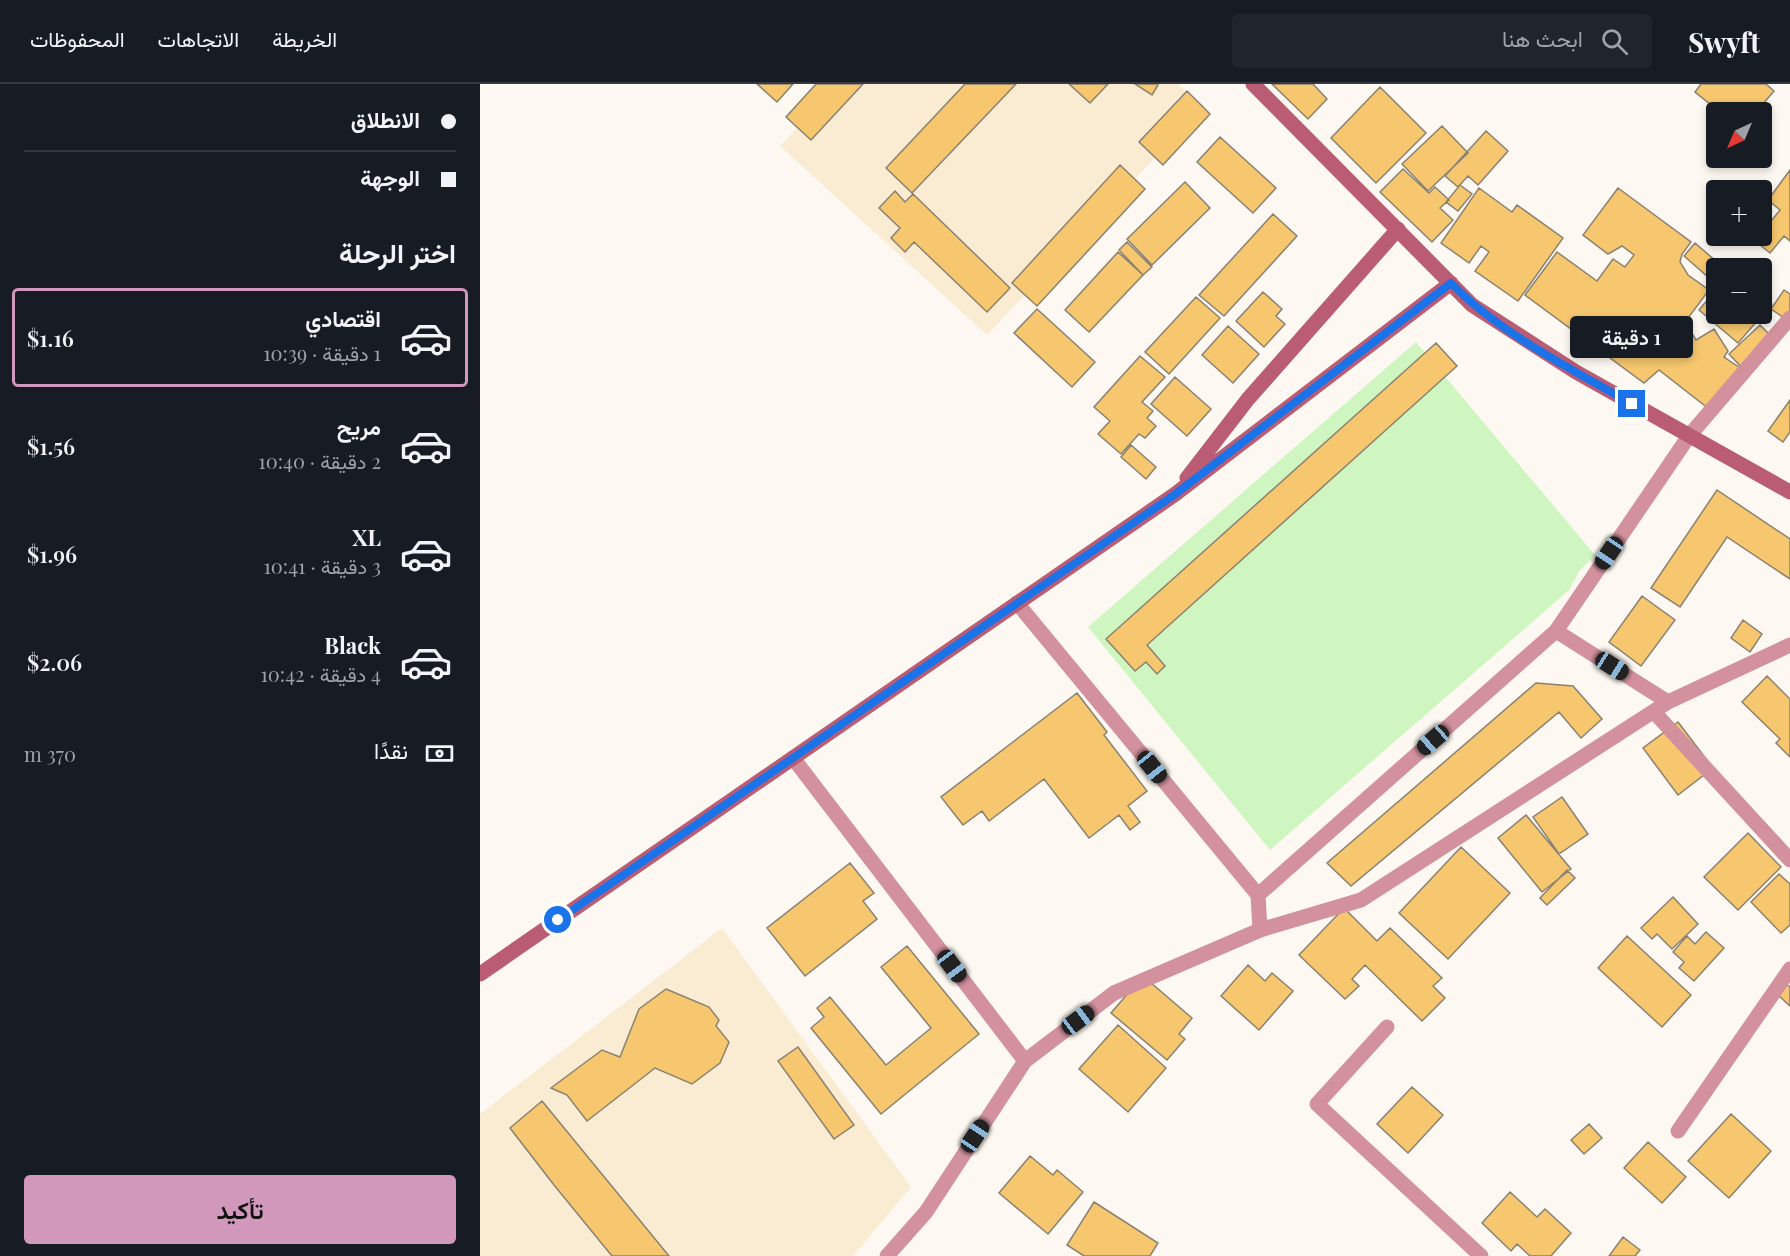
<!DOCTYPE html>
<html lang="ar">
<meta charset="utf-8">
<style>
body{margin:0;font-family:"Playfair Display",Vazirmatn,serif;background:#20242c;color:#f1f3f6;direction:rtl;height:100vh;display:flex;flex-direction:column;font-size:22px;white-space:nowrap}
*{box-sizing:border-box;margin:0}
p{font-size:20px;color:#9ea1a6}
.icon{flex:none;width:33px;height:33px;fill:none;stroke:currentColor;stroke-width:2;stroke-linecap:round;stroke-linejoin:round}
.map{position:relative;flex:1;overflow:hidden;direction:ltr}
.drawer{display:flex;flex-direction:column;background:#171b24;width:480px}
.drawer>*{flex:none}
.hud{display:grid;align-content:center;height:132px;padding:0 24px;background:#171b24}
.needle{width:39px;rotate:224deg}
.fabs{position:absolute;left:1226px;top:18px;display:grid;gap:12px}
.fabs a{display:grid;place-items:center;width:66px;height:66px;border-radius:6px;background:#171b24;box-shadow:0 3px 9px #0003;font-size:30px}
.end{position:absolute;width:27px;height:27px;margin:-14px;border:8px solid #1a73e8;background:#fff;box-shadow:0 0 0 3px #fff}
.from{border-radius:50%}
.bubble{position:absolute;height:42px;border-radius:6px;background:#171b24;box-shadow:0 3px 9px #0003;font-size:20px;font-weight:600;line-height:42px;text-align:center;direction:rtl}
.car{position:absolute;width:18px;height:36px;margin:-18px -9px;border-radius:8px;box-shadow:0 0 4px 2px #0007;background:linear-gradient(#222 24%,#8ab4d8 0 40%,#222 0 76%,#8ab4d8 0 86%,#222 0)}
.hud b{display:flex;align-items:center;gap:21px;height:57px;font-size:22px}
.hud b+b{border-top:2px solid #363941}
.hud i{width:15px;height:15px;background:#f1f3f6}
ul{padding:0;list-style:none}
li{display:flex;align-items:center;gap:18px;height:99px;margin:0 12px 9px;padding:0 12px;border:3px solid transparent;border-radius:6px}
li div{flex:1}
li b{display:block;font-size:22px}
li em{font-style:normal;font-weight:600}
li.on{border-color:#d198bc}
li>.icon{width:54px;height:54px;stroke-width:1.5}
h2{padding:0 24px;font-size:27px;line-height:72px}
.pay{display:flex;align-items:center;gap:15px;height:66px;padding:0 24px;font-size:22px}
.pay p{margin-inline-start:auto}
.primary-button{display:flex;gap:12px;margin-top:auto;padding:12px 24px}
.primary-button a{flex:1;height:69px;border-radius:6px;background:#d198bc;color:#111;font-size:24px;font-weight:600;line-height:69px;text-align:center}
header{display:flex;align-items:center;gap:36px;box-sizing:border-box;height:84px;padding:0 30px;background:#171b24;border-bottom:2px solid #363941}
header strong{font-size:28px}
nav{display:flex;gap:33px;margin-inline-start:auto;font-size:21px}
.search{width:420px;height:54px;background:#20242c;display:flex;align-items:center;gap:15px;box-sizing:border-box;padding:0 21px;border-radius:6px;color:#9ea1a6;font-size:22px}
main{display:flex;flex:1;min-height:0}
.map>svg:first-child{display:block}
.built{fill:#faecd3}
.green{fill:#cff5c1}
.building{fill:#f6c76e;stroke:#8a8171;stroke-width:1.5}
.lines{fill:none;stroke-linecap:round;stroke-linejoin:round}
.street{stroke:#d3919e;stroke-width:15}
.secondary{stroke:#ba5c73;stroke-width:15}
.route{stroke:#1a73e8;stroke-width:8}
</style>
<header>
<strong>Swyft</strong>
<div class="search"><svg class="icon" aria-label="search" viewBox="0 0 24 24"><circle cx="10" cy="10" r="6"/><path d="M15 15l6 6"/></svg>ابحث هنا</div>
<nav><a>الخريطة</a><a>الاتجاهات</a><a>المحفوظات</a></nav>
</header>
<main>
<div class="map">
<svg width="1310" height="1172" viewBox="0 0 1310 1172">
<rect width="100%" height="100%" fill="#fdf9f2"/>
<path class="built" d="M358,0h340l26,22 -217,229 -207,-189z
M242,844l189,259 -58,69h-373v-142z"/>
<path class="green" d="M936,258l179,213 -15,15 -11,20 -299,260 -182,-223z"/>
<path class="building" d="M277,0h36l-16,18z
M336,0h47l-52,56 -25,-23z
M485,0h51l-104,109 -26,-25z
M589,0h39l-18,19z
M655,0h22l1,1 -6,10z
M792,0h41l14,15 -19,20z
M1221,0h65l8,7 -18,21h-36l-25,-20z
M900,3l46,46 -50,50 -45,-45z
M707,7l23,23 -47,51 -24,-23z
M962,42l26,27 -40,38 -26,-27z
M1006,47l22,20 -30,34 -10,-9 -10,11 -13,-11z
M740,53l56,51 -23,25 -56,-51z
M640,81l25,24 -108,117 -25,-23z
M923,85l26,24 6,-6 14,13 -9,8 13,12 -21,22 -52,-50z
M1310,86v71l-6,-5 -14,17 -15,-12 25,-31 -12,-10z
M705,98l25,26 -58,57 -25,-26z
M980,101l12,9 -14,17 -12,-9z
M999,104l33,24 5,-7 46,33 -45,63 -43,-30 14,-19 -8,-6 -12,17 -28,-20z
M1138,104l73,54 -9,12 -2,8 8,13 21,15 -24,32 11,18 18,-11 14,22 -4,6 16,11 -31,41 -50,-39 -15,13 -119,-88 32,-43 40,29 16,-22 12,8 9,-12 -12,-9 -14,8 -25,-19z
M415,107l10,11 8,-8 97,94 -23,24 -73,-70 -9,10 -14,-14 9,-10 -21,-20z
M793,130l24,22 -73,80 -25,-21z
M647,158l25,25 -9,8 -24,-25z
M1215,159l29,25h-8v16l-32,-28z
M638,168l25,23 -54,57 -24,-22z
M1236,206v24h45v-19l11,9 -34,39 -39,-33z
M1304,206l6,4v28l-19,-13z
M783,208l19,17 -6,7 9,8 -21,23 -28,-26z
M716,213l24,21 -51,56 -24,-22z
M557,225l58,53 -23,25 -58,-54z
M1280,241l15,15 -31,30 -15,-16z
M748,242l31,28 -26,29 -31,-28z
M956,259l21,23 -310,279 18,21 -8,8 -11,-12 -11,9 -29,-32z
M660,272l25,21 -23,25 11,9 -6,7 9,8 -11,12 -6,-4 -18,20 -23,-20 12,-13 -16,-14z
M695,293l36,32 -24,27 -36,-32z
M1310,316v32l-7,10 -15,-11z
M651,361l25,22 -10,12 -25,-22z
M1237,406l73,49v40l-63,-42 -47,70 -29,-19z
M1162,512l33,24 -34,46 -32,-24z
M1263,536l19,14 -12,18 -19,-14z
M1287,592l23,23v58l-14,-14 4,-4 -38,-37z
M1056,599l37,3 29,33 -21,19 -22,-26 -208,174 -24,-23z
M597,609l30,39 -3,3 43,56 -19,15 12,16 -10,8 -11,-15 -30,23 -45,-59 -55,42 -7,-10 -19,14 -22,-28z
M1198,638l35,46 -35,27 -35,-47z
M1082,713l26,37 -29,20 -26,-37z
M1046,731l45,54 -29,23 -44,-54z
M1268,749l33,34 -43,43 -34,-33z
M981,763l49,46 -62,66 -49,-46z
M370,779l24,30 -11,8 14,18 -72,57 -38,-48z
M1087,786l8,8 -28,27 -7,-7z
M1299,790l11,10v41l-9,8 -30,-31z
M1193,813l25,27 -26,25 -15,-15 -5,5 -11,-11z
M864,824l33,33 13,-13 52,50 -9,8 12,12 -23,23 -57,-56 -13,14 7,7 -14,13 -46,-44z
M1226,848l18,16 -30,33 -15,-13 5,-6 -11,-10 14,-16 8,8z
M1147,852l64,59 -29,32 -64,-59z
M427,862l72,88 -98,80 -70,-86 13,-11 -7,-9 13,-11 56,68 45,-37 -50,-61z
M768,881l17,16 7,-8 21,18 -34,39 -38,-34z
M663,892l49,42 -13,16 6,5 -18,21 -56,-47z
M1307,901l3,2v19l-12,-11z
M186,905l43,18 10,13 -3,6 13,16 -9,21 -28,21 -37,-16 -68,53 -20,-26 -16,-7 51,-38 18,7 19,-48z
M638,941l48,43 -38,44 -49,-43z
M318,963l56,78 -20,14 -56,-78z
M932,1003l31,28 -35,38 -31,-29z
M62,1017l127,155h-57l-58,-71 -44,-57z
M1251,1030l40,37 -42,47 -41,-37z
M1109,1040l13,14 -18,16 -13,-14z
M1168,1058l38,35 -24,26 -38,-35z
M550,1072l23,19 4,-5 26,22 -35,42 -49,-41z
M1030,1108l27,25 8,-8 26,24 -20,23h-21l-13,-12 -6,7 -29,-28z
M614,1118l64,41 -8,13h-66l-17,-11z
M1143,1153l17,13 -5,6h-26z"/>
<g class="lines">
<path class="street" d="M537,519l241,292 2,35
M1076,547l112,71
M1174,628l136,148
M313,674l232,303
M778,811l298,-264 133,-195 101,-118
M907,943l-70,77 164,152
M1198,1047l112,-162
M407,1172l39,-44 99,-151 89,-68 146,-63 101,-30 307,-198 122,-57"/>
<path class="secondary" d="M773,0l219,221 104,67 214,120
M707,394l61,-79 150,-170
M0,890l694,-479 277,-212"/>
</g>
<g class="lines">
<path class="route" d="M78,836l616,-425 277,-212c48,50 121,86 181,121"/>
</g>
</svg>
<div class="fabs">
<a><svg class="needle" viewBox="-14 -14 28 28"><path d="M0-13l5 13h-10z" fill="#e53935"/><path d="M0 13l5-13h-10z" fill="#9ea1a6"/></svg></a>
<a>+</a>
<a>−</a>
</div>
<i class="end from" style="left:78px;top:836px"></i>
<i class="end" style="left:1152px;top:320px"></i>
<div class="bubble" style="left:1090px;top:232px;width:123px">1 دقيقة</div>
<i class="car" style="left:1129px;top:469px;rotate:214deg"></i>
<i class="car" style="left:1132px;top:582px;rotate:122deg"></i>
<i class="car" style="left:953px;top:656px;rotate:229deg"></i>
<i class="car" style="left:672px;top:683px;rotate:141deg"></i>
<i class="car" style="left:472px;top:882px;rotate:143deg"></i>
<i class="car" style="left:598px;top:936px;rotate:53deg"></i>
<i class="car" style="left:495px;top:1052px;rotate:34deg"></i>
</div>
<section class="drawer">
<div class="hud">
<b><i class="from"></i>الانطلاق</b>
<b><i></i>الوجهة</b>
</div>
<h2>اختر الرحلة</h2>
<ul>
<li class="on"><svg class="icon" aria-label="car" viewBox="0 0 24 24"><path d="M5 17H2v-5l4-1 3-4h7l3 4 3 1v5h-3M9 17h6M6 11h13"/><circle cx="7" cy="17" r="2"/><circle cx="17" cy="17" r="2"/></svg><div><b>اقتصادي</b><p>1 دقيقة · 10:39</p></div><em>$1.16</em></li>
<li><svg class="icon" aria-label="car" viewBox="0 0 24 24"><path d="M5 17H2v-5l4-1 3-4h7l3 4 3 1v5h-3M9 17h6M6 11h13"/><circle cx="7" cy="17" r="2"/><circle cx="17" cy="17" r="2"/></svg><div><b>مريح</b><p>2 دقيقة · 10:40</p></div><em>$1.56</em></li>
<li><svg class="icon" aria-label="car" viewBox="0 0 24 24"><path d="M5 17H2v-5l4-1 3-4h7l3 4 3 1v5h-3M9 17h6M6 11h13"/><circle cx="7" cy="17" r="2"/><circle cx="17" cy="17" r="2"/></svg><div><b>XL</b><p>3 دقيقة · 10:41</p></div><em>$1.96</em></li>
<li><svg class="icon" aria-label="car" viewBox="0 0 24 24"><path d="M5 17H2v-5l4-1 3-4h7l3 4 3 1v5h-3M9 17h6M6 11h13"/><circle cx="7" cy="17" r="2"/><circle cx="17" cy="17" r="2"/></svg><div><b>Black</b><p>4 دقيقة · 10:42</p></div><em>$2.06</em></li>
</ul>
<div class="pay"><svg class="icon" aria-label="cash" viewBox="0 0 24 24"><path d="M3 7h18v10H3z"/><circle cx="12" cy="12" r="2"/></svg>نقدًا<p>370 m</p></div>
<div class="primary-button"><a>تأكيد</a></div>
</section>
</main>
